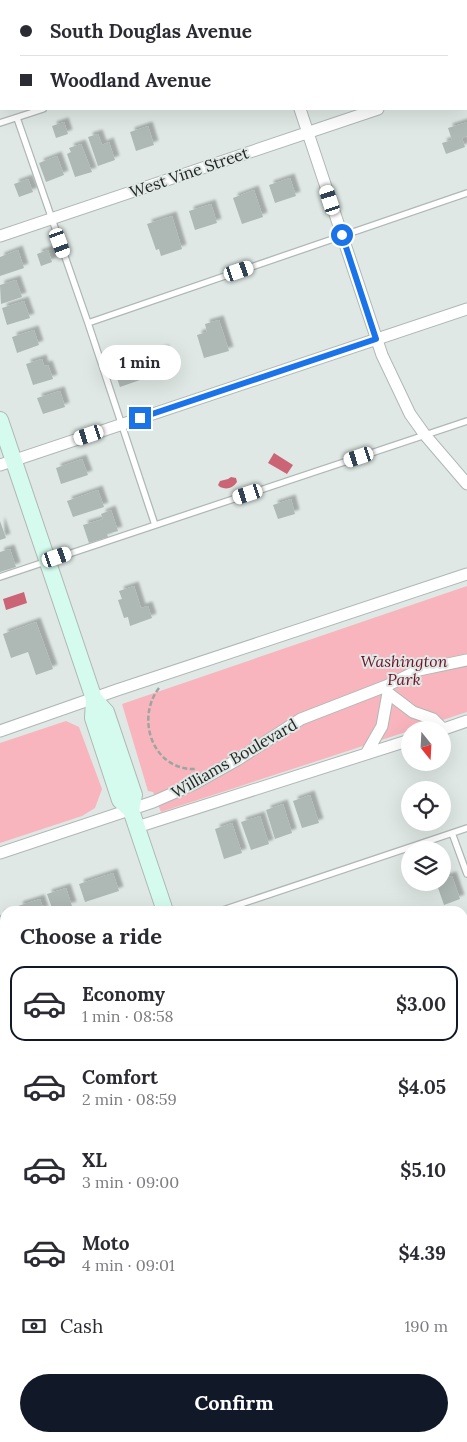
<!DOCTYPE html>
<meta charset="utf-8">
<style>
body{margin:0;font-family:Lora,serif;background:#f2f2f3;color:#2b2b33;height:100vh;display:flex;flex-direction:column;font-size:19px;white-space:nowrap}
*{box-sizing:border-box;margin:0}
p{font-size:16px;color:#7c7c81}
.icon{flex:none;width:28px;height:28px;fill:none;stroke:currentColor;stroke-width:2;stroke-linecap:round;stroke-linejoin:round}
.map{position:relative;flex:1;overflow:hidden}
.drawer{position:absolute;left:0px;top:906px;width:468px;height:536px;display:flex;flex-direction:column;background:#fff;border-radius:15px 15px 0 0;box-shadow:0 5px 20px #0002}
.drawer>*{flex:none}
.banner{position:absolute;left:0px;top:0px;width:468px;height:110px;box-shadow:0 5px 20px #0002;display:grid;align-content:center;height:110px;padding:0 20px;background:#fff}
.needle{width:32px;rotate:162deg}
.buttons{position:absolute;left:401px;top:721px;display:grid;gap:10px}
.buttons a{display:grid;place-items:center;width:50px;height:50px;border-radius:50%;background:#fff;box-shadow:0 5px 20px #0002;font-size:25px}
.end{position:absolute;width:22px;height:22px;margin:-11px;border:6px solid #1a73e8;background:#fff;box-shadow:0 0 0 2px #fff}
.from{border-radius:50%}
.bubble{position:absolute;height:35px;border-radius:18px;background:#fff;box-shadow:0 5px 20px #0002;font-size:16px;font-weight:700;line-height:35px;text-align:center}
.car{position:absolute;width:15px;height:30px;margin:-15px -8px;border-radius:6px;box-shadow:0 0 4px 1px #0007;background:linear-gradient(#fff 24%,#345 0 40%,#fff 0 76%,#345 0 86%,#fff 0)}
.banner b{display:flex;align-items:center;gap:18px;height:48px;font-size:19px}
.banner b+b{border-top:1px solid #e1e1e2}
.banner i{width:12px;height:12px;background:#2b2b33}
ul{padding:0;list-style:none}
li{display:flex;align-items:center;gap:15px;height:75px;margin:0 10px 8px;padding:0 10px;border:2px solid transparent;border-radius:15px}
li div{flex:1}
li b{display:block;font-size:19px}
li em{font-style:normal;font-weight:700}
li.selected{border-color:#111827}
li>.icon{width:45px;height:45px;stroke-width:1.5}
h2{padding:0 20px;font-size:22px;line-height:60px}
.pay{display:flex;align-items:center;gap:12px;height:55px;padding:0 20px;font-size:19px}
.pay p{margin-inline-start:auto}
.button{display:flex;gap:10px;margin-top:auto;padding:10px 20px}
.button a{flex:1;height:58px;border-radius:30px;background:#111827;color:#fff;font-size:20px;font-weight:700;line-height:58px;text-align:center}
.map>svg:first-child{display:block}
.green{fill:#f9b5bd}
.water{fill:#cb6576}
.building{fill:#aeb8b4;filter:url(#shadow)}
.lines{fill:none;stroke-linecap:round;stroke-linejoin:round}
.service-casing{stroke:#afb8b4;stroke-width:8}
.minor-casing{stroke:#afb8b4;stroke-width:13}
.tertiary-casing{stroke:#afb8b4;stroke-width:17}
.secondary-casing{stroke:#afb8b4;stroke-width:18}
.path{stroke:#9da5a1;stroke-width:2.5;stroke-dasharray:5 2.5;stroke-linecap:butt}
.service{stroke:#fff;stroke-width:5.5}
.minor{stroke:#fff;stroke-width:11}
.tertiary{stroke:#fff;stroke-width:15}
.secondary{stroke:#d4fbee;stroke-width:16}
.route{stroke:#1a73e8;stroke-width:6}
.labels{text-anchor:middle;stroke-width:4;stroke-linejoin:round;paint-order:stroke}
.street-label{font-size:16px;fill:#232725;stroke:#dfe8e4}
.park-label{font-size:16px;font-style:italic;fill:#6f102b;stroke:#dfe8e4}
</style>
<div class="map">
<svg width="467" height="1442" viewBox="0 0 467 1442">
<defs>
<filter id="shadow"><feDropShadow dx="4.5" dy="-4.5" stdDeviation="1" flood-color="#0004"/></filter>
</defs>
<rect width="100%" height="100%" fill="#dfe8e4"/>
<path class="green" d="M467,586v126l-306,100 -8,-20 -5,-1 -26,-87z
M66,721l13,6 23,62 -7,19 -13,8 -82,27v-100z"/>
<path class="water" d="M274,453l19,12 -6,9 -19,-11z
M231,477l5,1 1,4c-4,6 -10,8 -17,5l-2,-2 2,-4 8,-2z
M24,592l3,11 -21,7 -3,-11z"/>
<path class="building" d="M64,122l4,12 -12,4 -4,-12z
M467,122v14l-5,2 3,9 -19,7 -4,-11 10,-3 -4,-12z
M148,126l6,19 -18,6 -6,-19z
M98,134l4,11 7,-3 6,18 -17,6 -10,-29z
M81,144l11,28 -17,5 -8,-23 4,-2 -2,-4z
M57,156l7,19 -18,7 -7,-19z
M290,178l6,18 -21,7 -6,-18z
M28,179l5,13 -14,5 -5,-13z
M254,190l9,27 -21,7 -9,-26z
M211,204l6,19 -22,7 -6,-19z
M172,216l10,33 -21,7 -2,-7 -3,1 -9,-26z
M18,250l6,18 -24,8v-19z
M48,250l4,12 -11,4 -4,-12z
M16,280l6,17 -21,7 -1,-19z
M24,301l6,17 -23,7 -5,-17z
M219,320l10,31 -25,7 -7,-23 10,-3 -2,-8z
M34,330l5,15 -22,8 -5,-16z
M164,349l7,21 -20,7 -7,-21z
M120,354l7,14 9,-2 4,14 -20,7 -10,-29z
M42,359l2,7 4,-1 5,14 -20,6 -7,-21z
M60,391l5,16 -22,7 -6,-16z
M82,459l6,16 -27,9 -5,-16z
M98,490l6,17 -31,10 -6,-16z
M291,499l4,15 -17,5 -5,-14z
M111,510l7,21 -11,3 1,3 -19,6 -6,-18 20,-6 -2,-5z
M0,521l6,17 -6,2z
M10,549l6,18 -16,5v-20z
M134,586l7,22 7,-2 4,12 -22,8 -2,-9 -4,1 -6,-18 4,-1 -3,-8z
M36,622l17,47 -17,6 -8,-23 -17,6 -8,-24z
M310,795l9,28 -17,5 -9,-27z
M283,804l9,29 -17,6 -9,-29z
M260,816l9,28 -18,6 -10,-28z
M232,823l10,30 -18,6 -9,-30z
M113,873l6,18 -34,11 -6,-18z
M452,876l8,23 -16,6 -8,-23h6v-3z
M66,888l6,18 -19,5 -6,-17z
M40,899l4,12h-24l-2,-5z
M5,914v14l-5,2v-15z
M0,1015l2,6 3,-1v36l-3,1 -2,-5z
M462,1015l4,10 -4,1z
M467,1032v18l-5,1v-18z
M467,1055v17l-5,2v-18z
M467,1079v17l-5,1v-16z
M5,1105v21l-5,1v-20z
M5,1135v18l-5,2v-18z
M5,1157v14l-4,-12z
M467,1269v16l-5,2v-17z
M467,1294v18l-5,1v-17z
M467,1313v22l-3,1 -2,-21z
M467,1348v28l-5,1v-28z
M4,1360l1,17 -5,2v-17z
M5,1384v18l-5,2v-18z
M5,1406v19l-5,1v-18z
M5,1430v8h19l2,3 -26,1v-10z
M127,1438h4l2,4h-19z"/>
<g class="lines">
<g class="service-casing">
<path id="service" d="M365,1l4,-1
M17,118l71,205 67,202
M0,123l43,-14
M88,323l379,-130
M0,577l467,-156
M452,833l15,41
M220,911l247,-83
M0,984l5,-2
M226,1438l1,4"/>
</g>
<g class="minor-casing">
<path id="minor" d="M263,0l1,1
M466,79h1
M300,109l82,246 28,59 15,21 42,49
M0,236l378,-127
M0,465l467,-156
M388,693l25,19 20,7 10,10
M441,730l26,-9
M0,731l117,-41 350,-116
M366,754l16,-28 6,-33 -2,-7
M137,827l273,-87
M0,853l153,-51 41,-18 43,-24 64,-41 85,-33 33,-16 48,-10
M462,928l5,-1
M0,1083l5,-2
M462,1179l5,13
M0,1198l5,-2
M0,1259l5,15
M60,1438l2,4"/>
</g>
<g class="tertiary-casing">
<path id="tertiary" d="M462,1430l5,-2
M426,1442l14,-4"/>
</g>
<g class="secondary-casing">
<path id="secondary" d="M0,420l94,279 -1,19 27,82 11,10
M94,699l12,13 28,83 -3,15 34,101
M342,1438l1,4"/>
</g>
<path class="path" d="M159,688c-24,31 -6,83 37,81"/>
<use href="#service" class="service"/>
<use href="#minor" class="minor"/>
<use href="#tertiary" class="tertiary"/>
<use href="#secondary" class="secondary"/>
</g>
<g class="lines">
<path class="route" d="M140,418l236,-79 -34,-104"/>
</g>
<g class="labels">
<g class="street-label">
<text transform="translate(189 172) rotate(-19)" y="6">West Vine Street</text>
<text transform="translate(234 758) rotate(-30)" y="6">Williams Boulevard</text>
</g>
<g class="park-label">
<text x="404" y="667">Washington<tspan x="404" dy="18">Park</tspan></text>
</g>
</g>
</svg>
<div class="buttons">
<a><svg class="needle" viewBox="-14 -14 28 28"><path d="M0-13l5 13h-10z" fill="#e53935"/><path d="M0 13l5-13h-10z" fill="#7c7c81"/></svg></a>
<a><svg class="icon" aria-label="locate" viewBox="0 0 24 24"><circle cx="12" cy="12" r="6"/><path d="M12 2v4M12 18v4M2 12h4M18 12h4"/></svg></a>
<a><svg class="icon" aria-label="layers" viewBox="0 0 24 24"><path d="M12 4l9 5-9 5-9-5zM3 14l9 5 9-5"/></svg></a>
</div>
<i class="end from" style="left:342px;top:235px"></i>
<i class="end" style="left:140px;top:418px"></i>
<div class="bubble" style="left:99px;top:345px;width:82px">1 min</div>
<i class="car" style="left:330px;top:200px;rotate:342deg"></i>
<i class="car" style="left:60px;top:243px;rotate:160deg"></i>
<i class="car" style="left:239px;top:271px;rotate:71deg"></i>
<i class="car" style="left:89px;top:435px;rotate:252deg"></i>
<i class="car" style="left:359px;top:457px;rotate:252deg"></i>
<i class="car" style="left:248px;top:494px;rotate:252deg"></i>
<i class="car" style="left:57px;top:557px;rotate:71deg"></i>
<div class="banner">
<b><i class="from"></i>South Douglas Avenue</b>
<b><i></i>Woodland Avenue</b>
</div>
<section class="drawer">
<h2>Choose a ride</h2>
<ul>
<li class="selected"><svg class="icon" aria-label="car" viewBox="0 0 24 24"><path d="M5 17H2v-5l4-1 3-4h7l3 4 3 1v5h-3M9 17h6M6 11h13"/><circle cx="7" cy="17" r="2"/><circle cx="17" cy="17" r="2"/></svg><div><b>Economy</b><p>1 min · 08:58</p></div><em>$3.00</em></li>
<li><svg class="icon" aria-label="car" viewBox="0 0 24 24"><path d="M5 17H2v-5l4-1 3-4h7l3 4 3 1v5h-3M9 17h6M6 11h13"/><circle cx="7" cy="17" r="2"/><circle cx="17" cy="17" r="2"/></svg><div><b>Comfort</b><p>2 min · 08:59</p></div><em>$4.05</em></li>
<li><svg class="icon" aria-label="car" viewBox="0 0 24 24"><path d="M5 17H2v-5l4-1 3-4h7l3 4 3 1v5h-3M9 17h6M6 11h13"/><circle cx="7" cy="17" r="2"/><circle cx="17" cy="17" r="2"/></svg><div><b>XL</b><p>3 min · 09:00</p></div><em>$5.10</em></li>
<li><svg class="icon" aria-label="car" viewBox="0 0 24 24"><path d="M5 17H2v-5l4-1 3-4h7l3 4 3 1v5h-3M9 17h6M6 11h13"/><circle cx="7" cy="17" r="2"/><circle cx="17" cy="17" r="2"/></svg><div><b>Moto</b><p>4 min · 09:01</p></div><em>$4.39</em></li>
</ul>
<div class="pay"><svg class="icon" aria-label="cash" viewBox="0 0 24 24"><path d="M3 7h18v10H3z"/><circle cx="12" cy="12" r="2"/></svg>Cash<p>190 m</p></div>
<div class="button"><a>Confirm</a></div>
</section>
</div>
